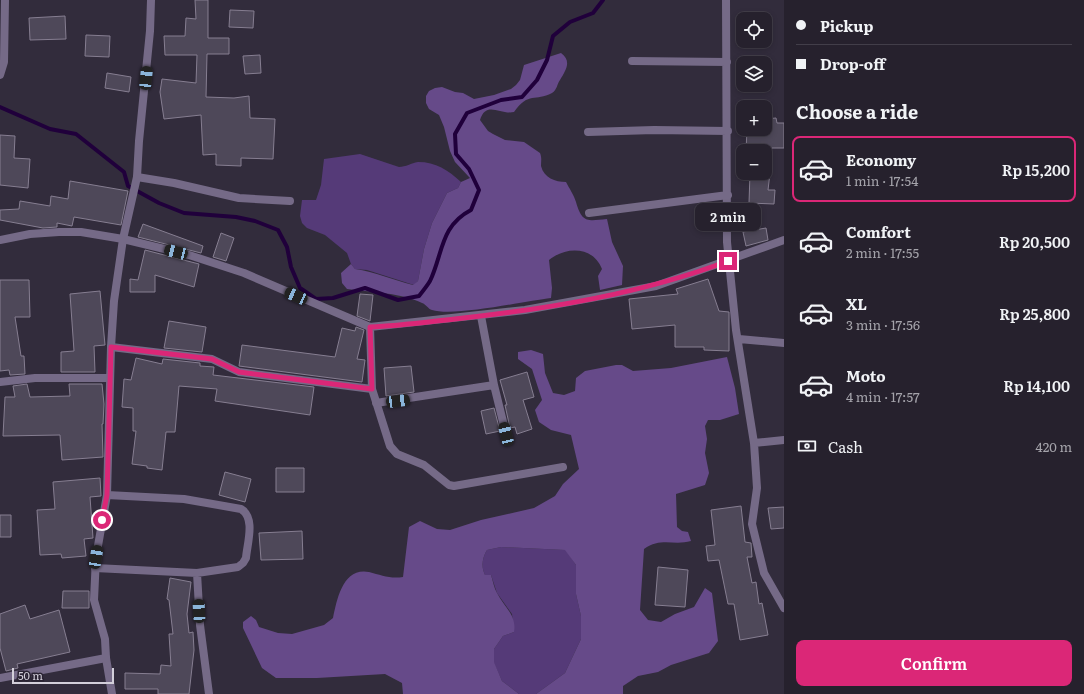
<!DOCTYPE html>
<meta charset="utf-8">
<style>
body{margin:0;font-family:Literata,serif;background:#322e39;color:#f1f3f6;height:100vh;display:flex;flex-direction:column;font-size:15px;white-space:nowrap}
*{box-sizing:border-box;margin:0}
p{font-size:13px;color:#a4a3aa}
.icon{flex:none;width:22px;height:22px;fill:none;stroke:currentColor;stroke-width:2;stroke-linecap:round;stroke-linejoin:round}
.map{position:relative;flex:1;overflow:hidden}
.side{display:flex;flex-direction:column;background:#26212d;width:300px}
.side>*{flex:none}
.guide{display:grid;align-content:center;height:88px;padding:0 12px;background:#26212d}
.controls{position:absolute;left:736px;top:12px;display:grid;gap:8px}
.controls a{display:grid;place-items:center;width:36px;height:36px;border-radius:8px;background:#26212d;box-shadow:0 2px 6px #0003,0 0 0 1px #423e49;font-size:20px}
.scale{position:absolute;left:12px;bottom:10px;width:102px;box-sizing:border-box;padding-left:4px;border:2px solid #d3cfda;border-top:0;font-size:11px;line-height:14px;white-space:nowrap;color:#d3cfda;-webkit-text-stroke:3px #292232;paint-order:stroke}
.end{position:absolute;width:18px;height:18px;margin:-9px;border:5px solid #db2777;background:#fff;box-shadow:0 0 0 2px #fff}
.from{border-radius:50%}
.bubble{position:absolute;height:28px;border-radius:8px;background:#26212d;box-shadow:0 2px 6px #0003,0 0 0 1px #423e49;font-size:13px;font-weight:600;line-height:28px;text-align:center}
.car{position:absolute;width:12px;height:24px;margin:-12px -6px;border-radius:5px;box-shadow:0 0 3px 1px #0007;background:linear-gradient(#222 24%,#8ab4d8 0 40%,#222 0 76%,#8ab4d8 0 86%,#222 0)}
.guide b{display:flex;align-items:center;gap:14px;height:38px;font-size:15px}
.guide b+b{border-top:1px solid #423e49}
.guide i{width:10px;height:10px;background:#f1f3f6}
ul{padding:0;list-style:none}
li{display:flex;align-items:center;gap:12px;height:66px;margin:0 8px 6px;padding:0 4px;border:2px solid transparent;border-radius:8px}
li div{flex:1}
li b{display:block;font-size:15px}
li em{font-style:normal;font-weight:600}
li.selected{border-color:#db2777}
li>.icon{width:36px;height:36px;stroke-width:1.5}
h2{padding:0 12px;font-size:18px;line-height:48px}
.pay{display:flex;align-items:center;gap:10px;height:44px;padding:0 12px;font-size:15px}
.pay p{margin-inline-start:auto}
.button{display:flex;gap:8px;margin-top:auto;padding:8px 12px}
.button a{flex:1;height:46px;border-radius:8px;background:#db2777;color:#fff;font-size:16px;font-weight:600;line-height:46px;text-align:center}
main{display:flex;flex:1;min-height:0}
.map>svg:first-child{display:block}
.green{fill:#553a78}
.forest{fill:#664a89}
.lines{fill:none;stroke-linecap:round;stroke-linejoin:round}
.stream{stroke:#20003b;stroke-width:4}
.building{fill:#4e4859;stroke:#867e91}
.minor{stroke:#756a87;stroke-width:8}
.tertiary{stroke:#756a87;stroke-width:8}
.route{stroke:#db2777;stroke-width:5}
</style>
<main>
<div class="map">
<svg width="784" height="694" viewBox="0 0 784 694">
<rect width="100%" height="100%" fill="#322c3c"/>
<path class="green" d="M360,154l39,13c7,0 12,-4 19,-5 18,0 30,8 43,20l-3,6 -11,5 -15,30 -8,26 -6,32 -4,4 -47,-15 -12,-1 -4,-5 -4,-11 -22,-18 -18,-7 -5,-5 -2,-7 2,-16h14l5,-15 3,-26z
M501,547l65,3 10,15v29l5,22v23l-16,34 -29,21h-17l-17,-13 -8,-18v-14l9,-13 11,-4 -2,-18 -15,-21 -6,-18h-6c-4,-8 -3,-17 2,-25z"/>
<path class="forest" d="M561,53c11,8 5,17 -1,27 -3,4 -3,10 -8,13 -17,9 -23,-2 -38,19 -14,3 -28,-12 -34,8l8,11 5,3 12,6 19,2 16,11c2,5 1,8 1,13 3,12 14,16 25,16 3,6 8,13 10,20 6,21 11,19 31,17l5,23 11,24 -1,19 -22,5 -2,-14 4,-7c-9,-23 -36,-23 -53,-9l3,28 -1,10c-26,3 -97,19 -119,12 -4,-1 -6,-6 -10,-7 -19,-10 -53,-11 -75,-14l-5,-6 -1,-10 10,-9 4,5c20,3 38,11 58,16l5,-4 6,-32 8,-26 15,-30 11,-5 3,-6 9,-4 -15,-16 -5,-11 -6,-24 -5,-12 -10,-6 -3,-6v-7l3,-5 6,-3 7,-1 13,5 8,1 11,6 20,-4 17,-6 5,-4 4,-5 4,-15z
M531,350l12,4 2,19 8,20 11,2 11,-4 1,-13 9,-7 31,-6h6l11,6 38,-3 56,-11 8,31 4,26 -19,6h-12l-3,6 2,13 -2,14 4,20 -4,12 -29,9 1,33 5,4 6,1 3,9c-17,5 -30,-4 -47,8l-4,61 8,10 13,2 14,-8 19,-7 11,-19 7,5 6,48 -9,12 -38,12 -13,7 -20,4 -15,10v8h-87l29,-21 16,-34v-23l-5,-22v-29l-11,-15 -64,-3 -14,3c-5,8 -6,17 -2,25h6c2,6 3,13 6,18 7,14 20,22 17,39l-11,4 -9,13v13l8,19 17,13h-116l-1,-11 -17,-9 -68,4h-41l-14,-10 -19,-40v-6l8,-6 5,4 3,7 19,6 14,1 32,-9 9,-7c4,-19 10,-51 36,-46 12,3 21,7 34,5l6,-50 11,-6 17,8 13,1 31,-10 53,-12 21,-12 8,-12 16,-15 -8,-34 -20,-5 -12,-8 -4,-12 7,-10 -10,-31 -14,-10v-7z"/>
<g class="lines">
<path class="stream" d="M0,107l50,22 26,5 48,38 4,14 31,17 25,10 52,4 19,4 23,9 9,17 4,20 9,21 16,11 17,-1 32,-10 33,12 21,-4c4,-5 8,-10 11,-15 13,-27 10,-55 41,-71l8,-20 -10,-21 -13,-15 -1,-20 12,-21 34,-13 21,-3 15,-17 10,-20 6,-24 17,-14 23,-9 10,-13"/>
</g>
<path class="building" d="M195,0h13v38h21v16h-22l-1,43 28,1 15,-2 1,22 25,1 -2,40 -32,-1v8l-25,-1v-11l-13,1 -2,-40 -37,4 -4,-27 2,-13 34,4 1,-28h-32l-1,-19h21l1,-18 10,1z
M230,10l24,1 -1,17 -24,-1z
M65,16l1,23 -36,1 -1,-22z
M86,35l24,1 -1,21 -24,-1z
M260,55l1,18 -16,1 -2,-18z
M107,73l24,4 -2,15 -24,-4z
M776,118l1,5h7v25h-12l-1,3h-25l1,-22h18v-10z
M0,135l15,1 -1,22 16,1 -2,29 -28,-3z
M750,173h20l-2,17h7l-1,14 -25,-1z
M70,181l58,10 -7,34 -47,-8 -2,9 -15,-3v4l-14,1 -43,-8v-10l19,-1 1,-8 30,5 1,-10 17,3z
M143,224l60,22 -2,7 -63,-16z
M766,228l2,12 -22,6 -3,-14z
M221,233l13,5 -8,23 -13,-4z
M145,250l54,14 -5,23 -39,-12v17h-25v-13l8,1z
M708,279l11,32 10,1v39l-25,-1v-3h-29v-22l-43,4 -3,-30 49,-5 -2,-5z
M0,280h29l1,37h-15l6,39h3l1,18 -15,1 -1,-5 -9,1z
M100,291l5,54 -11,1 1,26h-34v-20l13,-1 -4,-57z
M360,294l13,1 -3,26 -13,-5z
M169,321l37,6 -4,25 -38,-4z
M356,327l8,3 -7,29 8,1 -3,22 -123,-16 3,-21 93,12 7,-29 13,3z
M136,358l26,6 1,-5 37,4v3l14,1 -1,8 101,12 -4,28 -95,-14 2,-12 -38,-3 -4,46h-9l-4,38 -15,-2v-2l-15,-2 4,-33h-3v-23l-11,-1 2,-28 7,1z
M411,366l3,26 -28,4 -2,-28z
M527,372l7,25 -11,3 9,29 -15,5 -2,-7 -5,1 -5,-23h2l-7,-25z
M27,384l3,13 40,-1 -1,-12h33l2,20 -1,20h-1l1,33 -41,3 -2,-25 -57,1 2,-39h10l-2,-11z
M494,408l6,23 -14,3 -5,-23z
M276,468h28v24h-28z
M225,472l26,7 -6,23 -26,-7z
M100,478l1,18 -11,1 3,41 -9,1 2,17 -24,2 -1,-4 -21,1 -3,-45 18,-1 -2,-27z
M741,506l4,36 6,1 1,14h-5l5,26 4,-1 3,22 3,-1 6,32 -28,5 -6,-36h-6l-9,-44 -11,1 -2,-15 9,-1 -4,-35z
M784,507v21l-13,1 -3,-21z
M0,515h11v22h-11z
M302,531l1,28 -42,1 -2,-27z
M658,567l30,3 -3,37 -30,-2z
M170,578l21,4 -4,32 2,19 4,-1 1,18 -5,44h-31v-5h-33v-16l35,1 1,-9 10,1 -2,-32h4l-4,-34 -2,-1z
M63,591h26v17h-27z
M25,605l5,14 29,-9 11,42 -53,12 1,4 -12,3 -6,-23v-34z"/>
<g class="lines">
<path class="minor" d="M726,0l1,242 9,88 18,113 3,45 -5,36 12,49 20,35
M632,61l95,1
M0,75l4,-13 1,-62
M588,132l66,-2 74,1
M137,177l37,6 65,15 51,3
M589,213l139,-18
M0,240l30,-6 29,-2h22l42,7 66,16 55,18 126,54 155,-17 131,-24 128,-46
M481,316l13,69 12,49
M370,327l2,62 18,57 7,8 27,11 25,20 5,1 109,-19
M739,339l45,4
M111,347l101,12 27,13 133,17
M0,382l35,-4h75
M376,403l118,-18
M754,443l30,-3
M95,568l102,5 41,-6 5,-4 3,-5c1,-14 10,-40 -5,-49l-57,-10 -77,-4
M197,573l3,52 9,69
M106,658l6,36"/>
<path class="tertiary" d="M0,678l106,-20 -1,-19 -11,-39 2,-43 11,-62 4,-148 3,-46 9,-62 14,-62 2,-36 11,-110 1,-31"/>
</g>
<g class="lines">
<path class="route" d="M102,520l5,-25 4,-148 101,12 27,13 133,17 -2,-62c29,-1 57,-5 85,-8 92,-10 186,-25 273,-58"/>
</g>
</svg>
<div class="controls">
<a><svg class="icon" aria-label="locate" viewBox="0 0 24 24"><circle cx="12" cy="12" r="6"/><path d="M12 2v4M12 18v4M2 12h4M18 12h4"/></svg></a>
<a><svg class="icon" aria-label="layers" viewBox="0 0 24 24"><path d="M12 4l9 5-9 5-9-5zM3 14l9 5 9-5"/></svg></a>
<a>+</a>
<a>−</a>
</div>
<div class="scale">50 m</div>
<i class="end from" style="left:102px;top:520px"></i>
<i class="end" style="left:728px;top:261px"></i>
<div class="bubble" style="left:695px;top:203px;width:66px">2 min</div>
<i class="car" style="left:146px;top:78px;rotate:6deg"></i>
<i class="car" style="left:176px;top:252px;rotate:284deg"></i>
<i class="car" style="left:296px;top:296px;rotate:294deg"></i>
<i class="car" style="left:398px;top:401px;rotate:83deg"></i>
<i class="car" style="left:506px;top:434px;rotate:346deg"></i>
<i class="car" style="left:96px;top:557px;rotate:9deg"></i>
<i class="car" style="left:199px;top:611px;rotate:357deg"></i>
</div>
<section class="side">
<div class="guide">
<b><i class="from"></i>Pickup</b>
<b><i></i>Drop-off</b>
</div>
<h2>Choose a ride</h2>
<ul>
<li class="selected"><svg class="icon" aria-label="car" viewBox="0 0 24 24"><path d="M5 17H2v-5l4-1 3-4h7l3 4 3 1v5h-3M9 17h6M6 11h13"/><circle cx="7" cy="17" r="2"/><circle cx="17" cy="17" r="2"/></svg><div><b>Economy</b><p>1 min · 17:54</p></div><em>Rp 15,200</em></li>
<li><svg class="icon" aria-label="car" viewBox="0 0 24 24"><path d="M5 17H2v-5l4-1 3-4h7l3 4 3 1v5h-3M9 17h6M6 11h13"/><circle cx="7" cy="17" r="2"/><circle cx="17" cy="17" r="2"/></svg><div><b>Comfort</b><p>2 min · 17:55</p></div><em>Rp 20,500</em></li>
<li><svg class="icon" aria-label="car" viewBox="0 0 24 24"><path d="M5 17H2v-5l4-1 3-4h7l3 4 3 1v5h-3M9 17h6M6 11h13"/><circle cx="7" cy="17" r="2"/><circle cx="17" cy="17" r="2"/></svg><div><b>XL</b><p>3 min · 17:56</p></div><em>Rp 25,800</em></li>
<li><svg class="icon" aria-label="car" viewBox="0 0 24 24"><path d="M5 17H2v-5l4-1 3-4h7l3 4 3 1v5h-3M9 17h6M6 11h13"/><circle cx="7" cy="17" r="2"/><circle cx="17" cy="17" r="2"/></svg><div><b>Moto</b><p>4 min · 17:57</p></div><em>Rp 14,100</em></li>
</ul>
<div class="pay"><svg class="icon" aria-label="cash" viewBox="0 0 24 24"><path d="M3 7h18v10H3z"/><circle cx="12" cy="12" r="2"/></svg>Cash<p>420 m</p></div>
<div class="button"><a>Confirm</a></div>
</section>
</main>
